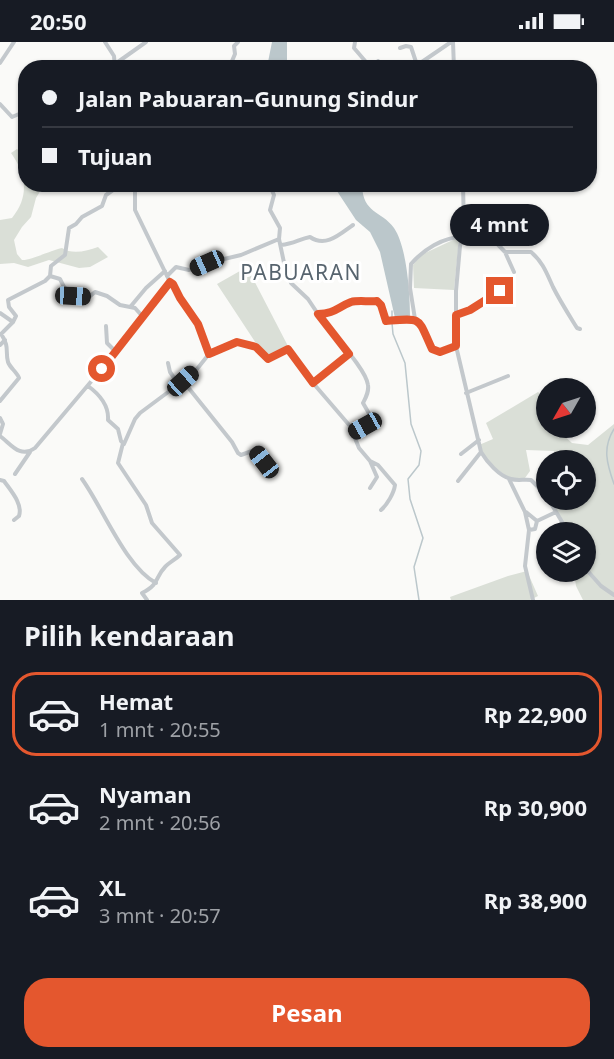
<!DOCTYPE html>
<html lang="id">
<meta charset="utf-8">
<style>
body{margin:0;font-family:"Noto Sans",sans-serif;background:#20242c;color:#f1f3f6;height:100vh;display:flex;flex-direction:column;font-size:22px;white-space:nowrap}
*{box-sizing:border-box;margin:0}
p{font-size:20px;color:#9ea1a6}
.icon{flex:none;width:33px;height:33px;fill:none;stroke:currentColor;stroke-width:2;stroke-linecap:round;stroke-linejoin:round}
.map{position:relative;height:558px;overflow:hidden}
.side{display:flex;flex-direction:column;background:#171b24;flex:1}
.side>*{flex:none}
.banner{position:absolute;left:18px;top:18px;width:579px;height:132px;border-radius:24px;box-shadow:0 2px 4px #0004;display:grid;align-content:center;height:132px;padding:0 24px;background:#171b24}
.needle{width:39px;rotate:231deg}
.buttons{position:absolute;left:536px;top:336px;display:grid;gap:12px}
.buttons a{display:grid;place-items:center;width:60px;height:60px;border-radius:50%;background:#171b24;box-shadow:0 2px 4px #0004;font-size:30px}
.end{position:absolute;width:27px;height:27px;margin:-14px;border:8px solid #e4572e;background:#fff;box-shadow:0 0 0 3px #fff}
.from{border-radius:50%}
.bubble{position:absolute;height:42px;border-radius:21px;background:#171b24;box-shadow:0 2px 4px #0004;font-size:20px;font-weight:700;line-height:42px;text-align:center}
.car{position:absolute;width:18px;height:36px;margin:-18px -9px;border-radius:8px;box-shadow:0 0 4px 2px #0007;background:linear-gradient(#222 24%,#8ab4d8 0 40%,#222 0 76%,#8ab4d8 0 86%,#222 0)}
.banner b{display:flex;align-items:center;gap:21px;height:57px;font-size:22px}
.banner b+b{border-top:2px solid #363941}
.banner i{width:15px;height:15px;background:#f1f3f6}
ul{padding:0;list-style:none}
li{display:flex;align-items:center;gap:18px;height:84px;margin:0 12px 9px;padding:0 12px;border:3px solid transparent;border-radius:24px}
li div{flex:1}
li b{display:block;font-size:22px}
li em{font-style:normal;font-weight:700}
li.current{border-color:#e4572e}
li>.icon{width:54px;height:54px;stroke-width:1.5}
h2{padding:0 24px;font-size:27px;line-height:72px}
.primary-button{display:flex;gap:12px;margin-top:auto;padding:12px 24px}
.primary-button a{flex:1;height:69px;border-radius:24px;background:#e4572e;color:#fff;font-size:24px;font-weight:700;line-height:69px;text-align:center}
.status{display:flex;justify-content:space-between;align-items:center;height:42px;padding:0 30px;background:#171b24;direction:ltr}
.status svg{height:16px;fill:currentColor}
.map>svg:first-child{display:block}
.green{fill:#dadfd7}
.water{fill:#bbc7cb}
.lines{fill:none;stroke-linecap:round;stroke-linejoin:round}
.stream{stroke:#bbc7cb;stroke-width:1.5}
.minor{stroke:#c3c8cc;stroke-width:4}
.route{stroke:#e4572e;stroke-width:8}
.labels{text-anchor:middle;stroke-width:6;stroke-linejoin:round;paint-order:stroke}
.quarter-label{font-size:21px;letter-spacing:1.5px;fill:#57646e;stroke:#fff}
</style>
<div class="status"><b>20:50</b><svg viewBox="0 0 49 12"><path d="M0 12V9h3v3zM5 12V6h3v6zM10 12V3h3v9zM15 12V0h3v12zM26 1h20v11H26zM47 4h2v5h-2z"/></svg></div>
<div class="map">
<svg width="614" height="558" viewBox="0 0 614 558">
<rect width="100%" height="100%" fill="#fafaf8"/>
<path class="green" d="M17,107l8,7 1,28 18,1 -8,13 -5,19 -9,10 -8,13 3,14 5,6c7,1 30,-10 40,-12 10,7 25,3 36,-1l10,10 -18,10 -11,1 -30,-8 -21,7 -14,-4 -14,1v-44l12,-2c18,-22 14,-44 -1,-65z
M455,197l4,1 -5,50 -40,-2 -1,-23 8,-10z
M247,225l42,81 -22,12 -50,-76z
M538,350l8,7v29h13v3l13,12 16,2 26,-21v176h-31l-7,-14 -2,-14h11v-40h-17l-20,-32h37v-40h-28l-3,-9 -28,-1 4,21 -5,7h-16l-24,-18 -6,-15 14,-6 -7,-16z
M527,529l11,25 -8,4h-79l-1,-3 58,-21z"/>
<path class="water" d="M272,0h15v25h-20z
M333,143h29c1,29 19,25 32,43 13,19 16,66 16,89l-15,1 -15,-66 -10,-20 -14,-12z"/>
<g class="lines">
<path class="stream" d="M392,276v-7
M392,281l1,11 12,29 6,61 10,27 -2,14 -11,14 2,20 13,39 -9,29 5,33
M614,387c-12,19 -7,35 0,55"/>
<path class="minor" d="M105,0l9,14 1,12
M355,0l-1,6 12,14 -1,6
M453,0l1,26
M400,6l6,-2 5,1 6,18
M378,19l3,7
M0,21l14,-21
M115,22l31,-22
M229,26l6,-14 -1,-8 4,-4
M413,26l38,-26
M0,62l12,13 14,-6
M269,142l5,11 -4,15 10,18 -1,11 7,33 5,11 17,16 10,15c16,-1 20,-8 33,-12 7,-2 18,0 26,-1l4,4 5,16c24,-2 32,-8 42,19 2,5 3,8 8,12l20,-6
M463,142l1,45 -4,17 -4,45v55l25,106c6,10 18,24 30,27 6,2 14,0 20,1l15,15
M464,191l21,-2 20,21 9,20
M281,203c13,-1 18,-6 29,-8 16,11 30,-3 43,-12
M505,210h26c12,10 16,22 22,35 7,14 16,28 24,41l3,1
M50,234l10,3 4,8 9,9 16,1 6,-5 12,4 13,9 15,3 8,9
M167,234l9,-9 13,3 18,-7 34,-8 38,-16
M170,240l3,2 25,40 11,30
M131,264l15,-18 19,-17
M0,271l13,9 -12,12c9,13 4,17 7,28 2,6 9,10 11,16l-19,23
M318,272c11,17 48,54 50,71 1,7 -2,12 -5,18l8,14 -6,9 -12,6
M456,273l14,-5 30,-19
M415,277l-5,-31 1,-24c12,-14 32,-27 51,-27
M13,280l3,-6 -7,-9 -1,-7 37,-19 5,-5 1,-10 14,-11 4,-27 7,-4 6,-7 20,-11 4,-11 7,-5 1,-6
M106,284l1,17 9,9
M0,303l5,-5
M168,321l2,9 9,13
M313,341l36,-29
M88,344c11,8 21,20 20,34l10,9 3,12 3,3 11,-25 5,-6 43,-32
M466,351l42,-17
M0,376l3,6 -3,10
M0,394c11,8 20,23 35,12l81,-96 52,-65 1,-7 -34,-70v-26
M123,401l-5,20 28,42 6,18 28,32c-5,5 -11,7 -15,12 -10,10 -5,17 -23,26l5,7
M461,412l18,-14
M370,419l8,4 17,20c-1,8 -8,20 -14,25
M264,420l-12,-11 -11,4 -3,-2 -6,-11 -49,-61 14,-12 12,-15 26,-12 16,2 17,15 18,-10 4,1 17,26 43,50 9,22 11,13 7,16 -7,11
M15,432l15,-22
M82,437c21,29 43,87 74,104
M509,437l16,33 4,18 -4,36 8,34
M0,438l4,1c7,10 19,23 15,35l-5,4
M458,439l23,-29
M549,458l19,32
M526,470l11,9
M529,488l6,-1 2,-8 19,-9
M585,526l16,18 13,9"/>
</g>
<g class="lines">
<path class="route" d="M102,327l68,-87 3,2 7,14 18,26 11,30 28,-12 19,5 12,12 20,-10 25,34 36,-29 -31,-40c16,0 20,-7 33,-12 7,-2 18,0 26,-1l4,4 5,16c38,-3 31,-4 46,28l8,3 16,-6v-31l14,-5 30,-19"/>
</g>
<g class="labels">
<g class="quarter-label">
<text x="301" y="238">PABUARAN</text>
</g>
</g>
</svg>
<div class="buttons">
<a><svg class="needle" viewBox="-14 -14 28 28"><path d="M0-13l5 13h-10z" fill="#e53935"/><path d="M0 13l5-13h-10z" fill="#9ea1a6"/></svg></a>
<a><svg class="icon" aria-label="locate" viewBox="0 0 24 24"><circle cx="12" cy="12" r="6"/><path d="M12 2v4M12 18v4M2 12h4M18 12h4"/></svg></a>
<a><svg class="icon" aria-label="layers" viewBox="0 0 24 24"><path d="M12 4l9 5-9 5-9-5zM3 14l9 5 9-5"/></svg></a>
</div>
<i class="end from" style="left:102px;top:327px"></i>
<i class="end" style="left:500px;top:249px"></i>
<div class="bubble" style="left:450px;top:162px;width:99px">4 mnt</div>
<i class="car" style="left:207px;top:221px;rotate:246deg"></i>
<i class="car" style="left:73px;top:254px;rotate:93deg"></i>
<i class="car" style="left:183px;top:339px;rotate:48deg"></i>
<i class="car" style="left:365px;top:384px;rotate:241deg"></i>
<i class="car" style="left:264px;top:420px;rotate:322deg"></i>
<div class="banner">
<b><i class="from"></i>Jalan Pabuaran–Gunung Sindur</b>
<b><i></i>Tujuan</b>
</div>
</div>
<section class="side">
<h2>Pilih kendaraan</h2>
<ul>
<li class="current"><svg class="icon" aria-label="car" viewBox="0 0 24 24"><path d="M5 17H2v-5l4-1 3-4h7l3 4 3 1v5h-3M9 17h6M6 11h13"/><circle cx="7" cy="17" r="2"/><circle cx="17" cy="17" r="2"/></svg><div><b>Hemat</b><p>1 mnt · 20:55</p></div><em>Rp 22,900</em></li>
<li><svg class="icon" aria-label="car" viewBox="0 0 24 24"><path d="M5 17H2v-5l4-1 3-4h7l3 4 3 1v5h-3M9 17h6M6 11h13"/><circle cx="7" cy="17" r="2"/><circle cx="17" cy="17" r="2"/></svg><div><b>Nyaman</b><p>2 mnt · 20:56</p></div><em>Rp 30,900</em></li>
<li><svg class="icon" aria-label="car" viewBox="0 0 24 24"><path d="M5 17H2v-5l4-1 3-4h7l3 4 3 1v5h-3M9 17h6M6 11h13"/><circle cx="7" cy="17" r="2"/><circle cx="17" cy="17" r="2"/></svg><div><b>XL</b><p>3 mnt · 20:57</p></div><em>Rp 38,900</em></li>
</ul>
<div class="primary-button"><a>Pesan</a></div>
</section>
